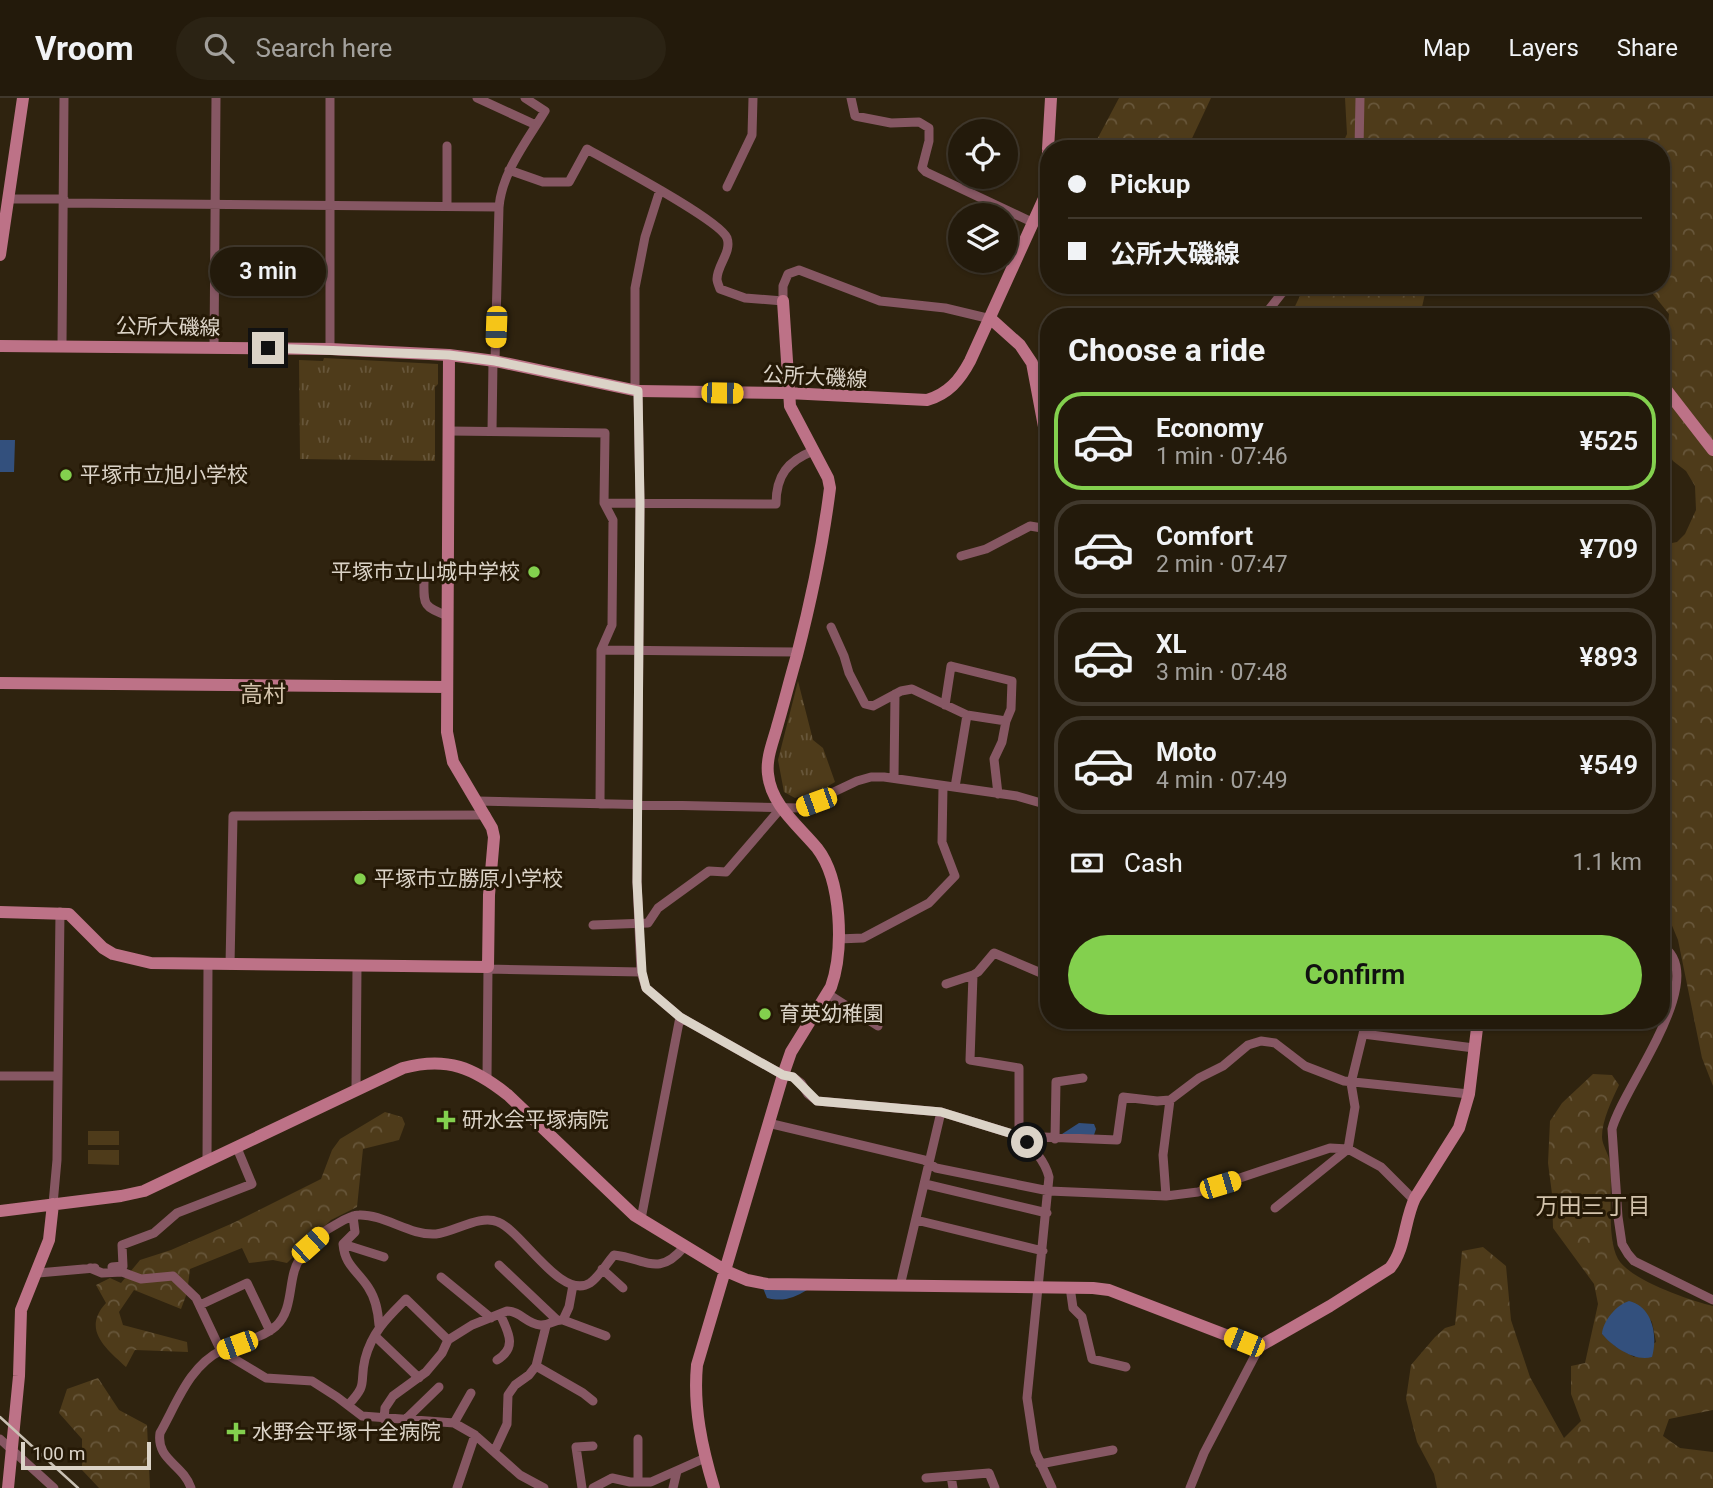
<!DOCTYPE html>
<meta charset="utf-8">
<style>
body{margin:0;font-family:Roboto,"Noto Sans JP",sans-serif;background:#2b2314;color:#f1f3f6;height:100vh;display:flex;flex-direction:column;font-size:26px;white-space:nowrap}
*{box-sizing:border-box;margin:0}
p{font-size:23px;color:#a3a19d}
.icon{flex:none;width:38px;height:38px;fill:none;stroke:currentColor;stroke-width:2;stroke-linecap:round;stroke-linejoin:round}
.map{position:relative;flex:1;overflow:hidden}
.side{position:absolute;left:1040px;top:210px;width:630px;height:721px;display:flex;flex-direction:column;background:#231a0b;border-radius:28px;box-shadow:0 2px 5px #0004,0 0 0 2px #40382c}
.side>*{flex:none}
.hud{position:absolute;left:1040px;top:42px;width:630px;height:154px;border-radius:28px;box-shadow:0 2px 5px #0004,0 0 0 2px #40382c;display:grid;align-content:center;height:154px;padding:0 28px;background:#231a0b}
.tools{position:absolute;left:948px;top:21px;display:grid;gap:14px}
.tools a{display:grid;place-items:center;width:70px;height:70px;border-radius:50%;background:#231a0b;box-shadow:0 2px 5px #0004,0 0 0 2px #40382c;font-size:35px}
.scale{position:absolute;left:21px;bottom:18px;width:130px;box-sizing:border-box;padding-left:7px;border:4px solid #dbd3c7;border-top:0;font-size:19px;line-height:24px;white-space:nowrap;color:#dbd3c7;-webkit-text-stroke:5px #251906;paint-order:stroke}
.end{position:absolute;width:32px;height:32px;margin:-16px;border:9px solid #dbd3c7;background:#111;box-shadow:0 0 0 4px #111}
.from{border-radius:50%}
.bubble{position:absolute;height:49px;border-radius:24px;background:#231a0b;box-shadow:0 2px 5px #0004,0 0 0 2px #40382c;font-size:23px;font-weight:600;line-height:49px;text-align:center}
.car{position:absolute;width:21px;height:42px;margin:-21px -10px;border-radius:9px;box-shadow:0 0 5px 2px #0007;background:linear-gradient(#f5c518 24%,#345 0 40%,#f5c518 0 76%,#345 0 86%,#f5c518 0)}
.hud b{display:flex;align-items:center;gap:24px;height:66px;font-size:26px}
.hud b+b{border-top:2px solid #40382c}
.hud i{width:18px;height:18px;background:#f1f3f6}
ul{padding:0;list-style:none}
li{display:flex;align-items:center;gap:21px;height:98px;margin:0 14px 10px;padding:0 14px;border:4px solid #40382c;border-radius:28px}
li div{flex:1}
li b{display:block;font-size:26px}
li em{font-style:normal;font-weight:600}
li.active{border-color:#83d04e}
li>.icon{width:63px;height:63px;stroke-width:1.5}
h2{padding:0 28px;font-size:32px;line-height:84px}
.pay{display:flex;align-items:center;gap:18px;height:77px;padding:0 28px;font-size:26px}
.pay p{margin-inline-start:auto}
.button{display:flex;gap:14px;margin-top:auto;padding:14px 28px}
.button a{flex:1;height:80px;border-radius:42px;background:#83d04e;color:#111;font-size:28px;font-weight:600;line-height:80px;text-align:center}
header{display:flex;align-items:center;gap:42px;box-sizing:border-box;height:98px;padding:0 35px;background:#231a0b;border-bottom:2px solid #40382c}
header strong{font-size:33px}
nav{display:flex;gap:38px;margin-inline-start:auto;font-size:24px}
.search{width:490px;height:63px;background:#2b2314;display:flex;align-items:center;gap:18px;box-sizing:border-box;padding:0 24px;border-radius:38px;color:#a3a19d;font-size:26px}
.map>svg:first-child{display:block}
.grass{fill:#4e3b1a}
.forest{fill:url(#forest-crowns);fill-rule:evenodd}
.park{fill:url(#park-tufts)}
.water{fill:#33507d}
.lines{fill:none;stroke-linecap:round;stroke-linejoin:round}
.street{stroke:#865763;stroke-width:9}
.secondary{stroke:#bd7287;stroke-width:12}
.rail{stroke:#c9c1b4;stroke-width:2.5}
.route{stroke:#dbd3c7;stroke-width:9}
.poi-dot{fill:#83d04e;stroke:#251906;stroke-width:2.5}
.labels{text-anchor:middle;stroke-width:6;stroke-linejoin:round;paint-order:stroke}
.street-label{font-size:21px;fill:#dbd3c7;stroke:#251906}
.poi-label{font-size:21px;fill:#dbd3c7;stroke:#251906;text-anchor:start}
.neighbourhood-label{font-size:23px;fill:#d3c3ac;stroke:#251906}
</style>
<header>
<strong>Vroom</strong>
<div class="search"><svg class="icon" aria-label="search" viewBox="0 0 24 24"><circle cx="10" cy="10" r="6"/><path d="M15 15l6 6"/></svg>Search here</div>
<nav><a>Map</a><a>Layers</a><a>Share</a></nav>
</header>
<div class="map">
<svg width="1713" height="1390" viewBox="0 0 1713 1390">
<defs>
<pattern id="forest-crowns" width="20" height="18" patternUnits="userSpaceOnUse" patternTransform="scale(1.75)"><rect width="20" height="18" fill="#4e3b1a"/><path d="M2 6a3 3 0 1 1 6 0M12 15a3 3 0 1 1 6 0" fill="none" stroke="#67563a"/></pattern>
<pattern id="park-tufts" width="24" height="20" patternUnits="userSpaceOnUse" patternTransform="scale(1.75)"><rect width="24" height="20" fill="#4e3b1a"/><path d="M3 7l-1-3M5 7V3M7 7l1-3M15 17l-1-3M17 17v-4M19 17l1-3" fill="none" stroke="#67563a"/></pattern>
</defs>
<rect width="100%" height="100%" fill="#2f230f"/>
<path class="grass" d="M88,1033h31v14h-31z
M88,1052h31v15l-31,-1z"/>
<path class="forest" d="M1119,0h92l-24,51h-95z
M1345,0h368v988l-11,-28 -24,-118 -17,-41v-360l6,5 10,-2 8,-8 11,-24 -1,-24 -9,-15 -13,-10 -12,-19v-94l6,-10 2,-24 -21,-26 -24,2 -11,-5h48v-136h-321l7,-15z
M1305,187h122l-5,22 -17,10h-115z
M1593,976l19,1 7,10c-7,15 -17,35 -17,52 0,8 7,17 8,26 3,25 -4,75 8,96 12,21 73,42 95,47v104l-44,9 -6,17 17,12 33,4v36h-276l-3,-14 -17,-32 -11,-43 5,-34 24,-28 10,-9 10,-3 7,-74 21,-4 23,19 5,54 19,57 34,61 17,-17 -10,-27v-28l14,-3 13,-59 -4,-20 -41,-56 -1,-34 -4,-31 2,-42 12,-18zM1641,1210l11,14 4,20 -22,15 -19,-11 -13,-12z
M385,1014l17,5 3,7 -6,16 -36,9 -6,58 -26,13 -44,43 -14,-3 -24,3 -7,-15 -52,21 -3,24 -6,16 -47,-19 -15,22 4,13 64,17 1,10 -53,-2 -9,17c-19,-18 -45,-37 -20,-64l-10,-18 14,-7 11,5 19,-23 31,-10 62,-27 88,-44 11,-29 8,-11z
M98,1280l21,32 28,15 3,63h-51l-17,-18v-31l-23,-26 8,-24z"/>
<path class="park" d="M324,260l114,6v20l-3,3v74l-135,-2 -1,-99 24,1z
M798,583l15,59 10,8 12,34 -15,9 -25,7 -11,-6 -6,-32z"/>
<path class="water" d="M0,342h15l-1,32h-14z
M1079,1025l15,1 2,5 -2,6 -32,-1z
M763,1190l44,2c-13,8 -24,12 -40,8z
M1629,1203c24,6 29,35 23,56 -17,5 -39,-10 -50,-23 1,-13 14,-29 27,-33z"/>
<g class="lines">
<path class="street" d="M477,0l59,27
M851,0l4,18 36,7 28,-1 10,6v13l-7,27 4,4 108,51
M1359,51l1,-51
M509,72l34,12h26l18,-33c23,13 133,71 140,89 5,14 -10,27 -10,41 0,3 2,7 3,10l25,9 38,3v-15l5,-12 11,-4 81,31 65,7 46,11
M727,89l25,-52 1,-37
M8,101h56
M64,105l435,4 -4,154
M447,108v-60
M499,109c3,-35 28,-66 46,-96l-20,-13
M1263,219l19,-24 12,-8
M62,247l2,-247
M214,249l2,-249
M330,251v-251
M635,292v-102l10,-51 15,-47
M638,293l2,112 -3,379 4,90 5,16 34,29 103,58 10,2 8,6 7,11 9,7 124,11 78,24c13,10 26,25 30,41l-22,221 8,53 17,37
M449,333l156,2 -1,70 9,17 -1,105 -11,25 -1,154
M492,333l1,-70
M604,405l172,1c0,-29 12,-43 37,-53
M961,458l25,-7 44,-23 18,3
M447,469l-17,3 -6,7c0,27 -3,29 24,39
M831,529l13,29 5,17 16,31 8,2 28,-15 11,-2 55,26 39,6 -4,21 -8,17 4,35
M601,552l197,2
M945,607l6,-39 61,15 -1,28 -5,12
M894,680l1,-84
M955,689l12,-72
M477,703l323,7 57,-27 14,-4h13l133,19 31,9
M593,827l55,-2 10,-15 51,-37 17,1 55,-64
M838,841l25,-1 66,-35 26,-27 -13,-34 1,-55
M1661,847c52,31 -39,143 -49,184l6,88 4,27 6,10 6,7 79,39
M230,867l3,-149 253,-1
M488,871l153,3
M1048,878l-54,-23 -16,19 -5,3 -3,85 49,8v68l98,4 6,-43 34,4 13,-1 29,-22 24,-12 25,-21 13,-4 14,2 30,23 39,15 125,13
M946,886l27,-9
M828,896l50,32
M1363,936l3,-14
M0,978h58
M487,980l1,-111
M356,992l1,-123
M768,1025l156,37 12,8 113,23 117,5 32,-4 132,-44 18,1 33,18 30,30 4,1
M1055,1041l1,-57 27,-4
M207,1064l1,-197
M925,1086l122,29
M1166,1098l-3,-41 7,-55
M53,1106l4,-44 3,-248
M1275,1110l73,-59 7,-42 -4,-24 12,-49 111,14
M353,1118l2,16 -12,12c2,22 14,26 25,43 8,12 10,24 11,38
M641,1121l39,-202
M916,1122l127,31
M343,1146l41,13
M499,1167l58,55
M112,1169l11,-1 -1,-21 32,-12 23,-20 75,-29 -15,-36
M90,1170l12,5 20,-1 19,7 32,-3 23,22 25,53 45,27 46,3 25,16 25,19 92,7 21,12 45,40 24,13
M602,1171l21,19
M38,1175l57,-5
M441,1179l50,41
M900,1188l41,-174
M1070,1189l3,21 9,9 10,42 34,8
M200,1207l47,-22 23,48
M563,1222l43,16
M375,1238l44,42
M497,1262c21,-13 11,-28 3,-46
M536,1268l47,27 10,8
M348,1307c21,-22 11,-21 17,-46 7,-27 22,-41 41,-60l42,41
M384,1321l1,-11 8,-12 33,-24 16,-19 6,-13 24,-15 35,-14c13,0 20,13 33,14 10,1 14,-6 23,-5l6,-13 4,-22
M405,1322l34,-33
M454,1325l17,-30
M0,1341l54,49
M638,1341v43
M494,1354l13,-28 1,-29 7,-10 14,-10 7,-9 10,-40
M1040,1366l73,-14
M951,1378l2,12
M926,1380l63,-5 6,15
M191,1390c-8,-24 -35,-28 -31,-55 17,-30 29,-67 62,-83 18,-8 39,-11 54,-24 15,-14 13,-36 18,-54 5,-19 24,-38 41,-47 7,-4 16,-10 24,-10 25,-1 51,21 77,19 19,-2 44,-20 62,-12 24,9 63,79 92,61 9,-6 17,-20 24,-28 31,3 44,23 70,-8
M457,1390l18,-53
M582,1390l-6,-41 17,-1
M593,1390l19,-10 18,4h21l54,-24
M673,1390l4,-17
M1190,1390l14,-35 56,-107"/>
<path class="secondary" d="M1048,51l3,-51
M0,157l23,-157
M991,221l29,26 12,18 16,85
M0,248l330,3 119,6 46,6 143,30 150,2 139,7c21,-6 33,-20 43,-39l76,-167 2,-42
M1661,285l52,67
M0,585l447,4
M0,814l69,2 34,34 10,6 38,9 337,4 1,-72 5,-58 -2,-9 -39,-66 -6,-30 2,-377
M0,1113l121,-15 23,-5 259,-123c44,-12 71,0 105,27l126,120 92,56 21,9 20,4 326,4 16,2 143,55 8,1 70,-40 60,-38c16,-20 14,-47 25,-70l44,-70 10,-34 9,-74
M8,1390l11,-112 2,-66 28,-70 4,-36
M714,1390c-12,-40 -21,-81 -17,-123l86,-290 8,-23 40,-65c13,-37 11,-107 -14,-139 -19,-23 -46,-43 -49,-74 -2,-16 5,-32 9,-47 7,-24 13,-48 20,-72 14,-54 26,-111 33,-167l-2,-10 -38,-72 -7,-105"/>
<path class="rail" d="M0,1319l78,71"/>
</g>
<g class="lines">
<path class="route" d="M268,250l181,7 46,6 143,30 2,112 -3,379 5,90 4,16 34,29 103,58 10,2 24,24 124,11 78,24 8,6"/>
</g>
<g class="poi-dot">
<circle cx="66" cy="377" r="7"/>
<circle cx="534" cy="474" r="7"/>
<circle cx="360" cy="781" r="7"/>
<circle cx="765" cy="916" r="7"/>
<path d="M442.5 1011.5h7v7h7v7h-7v7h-7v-7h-7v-7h7z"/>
<path d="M232.5 1323.5h7v7h7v7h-7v7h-7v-7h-7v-7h7z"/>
</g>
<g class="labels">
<g class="street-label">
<text transform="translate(168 229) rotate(1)" y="7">公所大磯線</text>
<text transform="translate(815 279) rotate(3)" y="7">公所大磯線</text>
</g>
<g class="poi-label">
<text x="80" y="384">平塚市立旭小学校</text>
<text x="520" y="481" text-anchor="end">平塚市立山城中学校</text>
<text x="374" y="788">平塚市立勝原小学校</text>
<text x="779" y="923">育英幼稚園</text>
<text x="462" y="1029">研水会平塚病院</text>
<text x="252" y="1341">水野会平塚十全病院</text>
</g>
<g class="neighbourhood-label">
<text x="263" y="604">高村</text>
<text x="1593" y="1116">万田三丁目</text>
</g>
</g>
</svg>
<div class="tools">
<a><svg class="icon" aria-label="locate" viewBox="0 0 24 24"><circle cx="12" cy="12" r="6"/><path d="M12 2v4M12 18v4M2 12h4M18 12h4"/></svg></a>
<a><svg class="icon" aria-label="layers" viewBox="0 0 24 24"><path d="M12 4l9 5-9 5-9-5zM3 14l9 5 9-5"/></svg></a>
</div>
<div class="scale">100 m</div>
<i class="end from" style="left:1027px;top:1044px"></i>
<i class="end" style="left:268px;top:250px"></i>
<div class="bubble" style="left:210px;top:149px;width:116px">3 min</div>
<i class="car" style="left:496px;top:229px;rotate:182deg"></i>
<i class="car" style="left:722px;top:295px;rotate:91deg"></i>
<i class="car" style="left:816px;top:704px;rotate:250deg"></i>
<i class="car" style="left:1220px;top:1087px;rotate:73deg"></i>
<i class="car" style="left:310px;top:1147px;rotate:48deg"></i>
<i class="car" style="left:1244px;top:1244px;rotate:292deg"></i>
<i class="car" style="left:237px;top:1247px;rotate:250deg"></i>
<div class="hud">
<b><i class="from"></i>Pickup</b>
<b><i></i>公所大磯線</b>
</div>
<section class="side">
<h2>Choose a ride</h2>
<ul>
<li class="active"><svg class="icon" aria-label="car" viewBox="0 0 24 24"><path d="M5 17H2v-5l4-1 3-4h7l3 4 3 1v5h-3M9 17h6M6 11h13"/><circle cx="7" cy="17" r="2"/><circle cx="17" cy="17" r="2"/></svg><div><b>Economy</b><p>1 min · 07:46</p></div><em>¥525</em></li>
<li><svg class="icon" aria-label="car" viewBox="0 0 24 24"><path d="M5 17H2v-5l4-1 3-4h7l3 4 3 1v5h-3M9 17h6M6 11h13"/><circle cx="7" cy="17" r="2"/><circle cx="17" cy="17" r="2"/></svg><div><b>Comfort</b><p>2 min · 07:47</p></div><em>¥709</em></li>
<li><svg class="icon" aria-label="car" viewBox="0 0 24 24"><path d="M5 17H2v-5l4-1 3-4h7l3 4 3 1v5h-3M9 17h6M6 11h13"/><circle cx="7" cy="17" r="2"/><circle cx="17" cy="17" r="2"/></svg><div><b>XL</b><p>3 min · 07:48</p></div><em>¥893</em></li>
<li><svg class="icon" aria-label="car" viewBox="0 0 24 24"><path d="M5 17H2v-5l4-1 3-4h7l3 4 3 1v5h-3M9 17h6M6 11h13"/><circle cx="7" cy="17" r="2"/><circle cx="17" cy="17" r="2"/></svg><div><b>Moto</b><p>4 min · 07:49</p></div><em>¥549</em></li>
</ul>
<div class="pay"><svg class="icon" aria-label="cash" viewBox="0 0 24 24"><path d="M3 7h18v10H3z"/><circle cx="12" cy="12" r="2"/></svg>Cash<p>1.1 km</p></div>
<div class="button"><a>Confirm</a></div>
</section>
</div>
